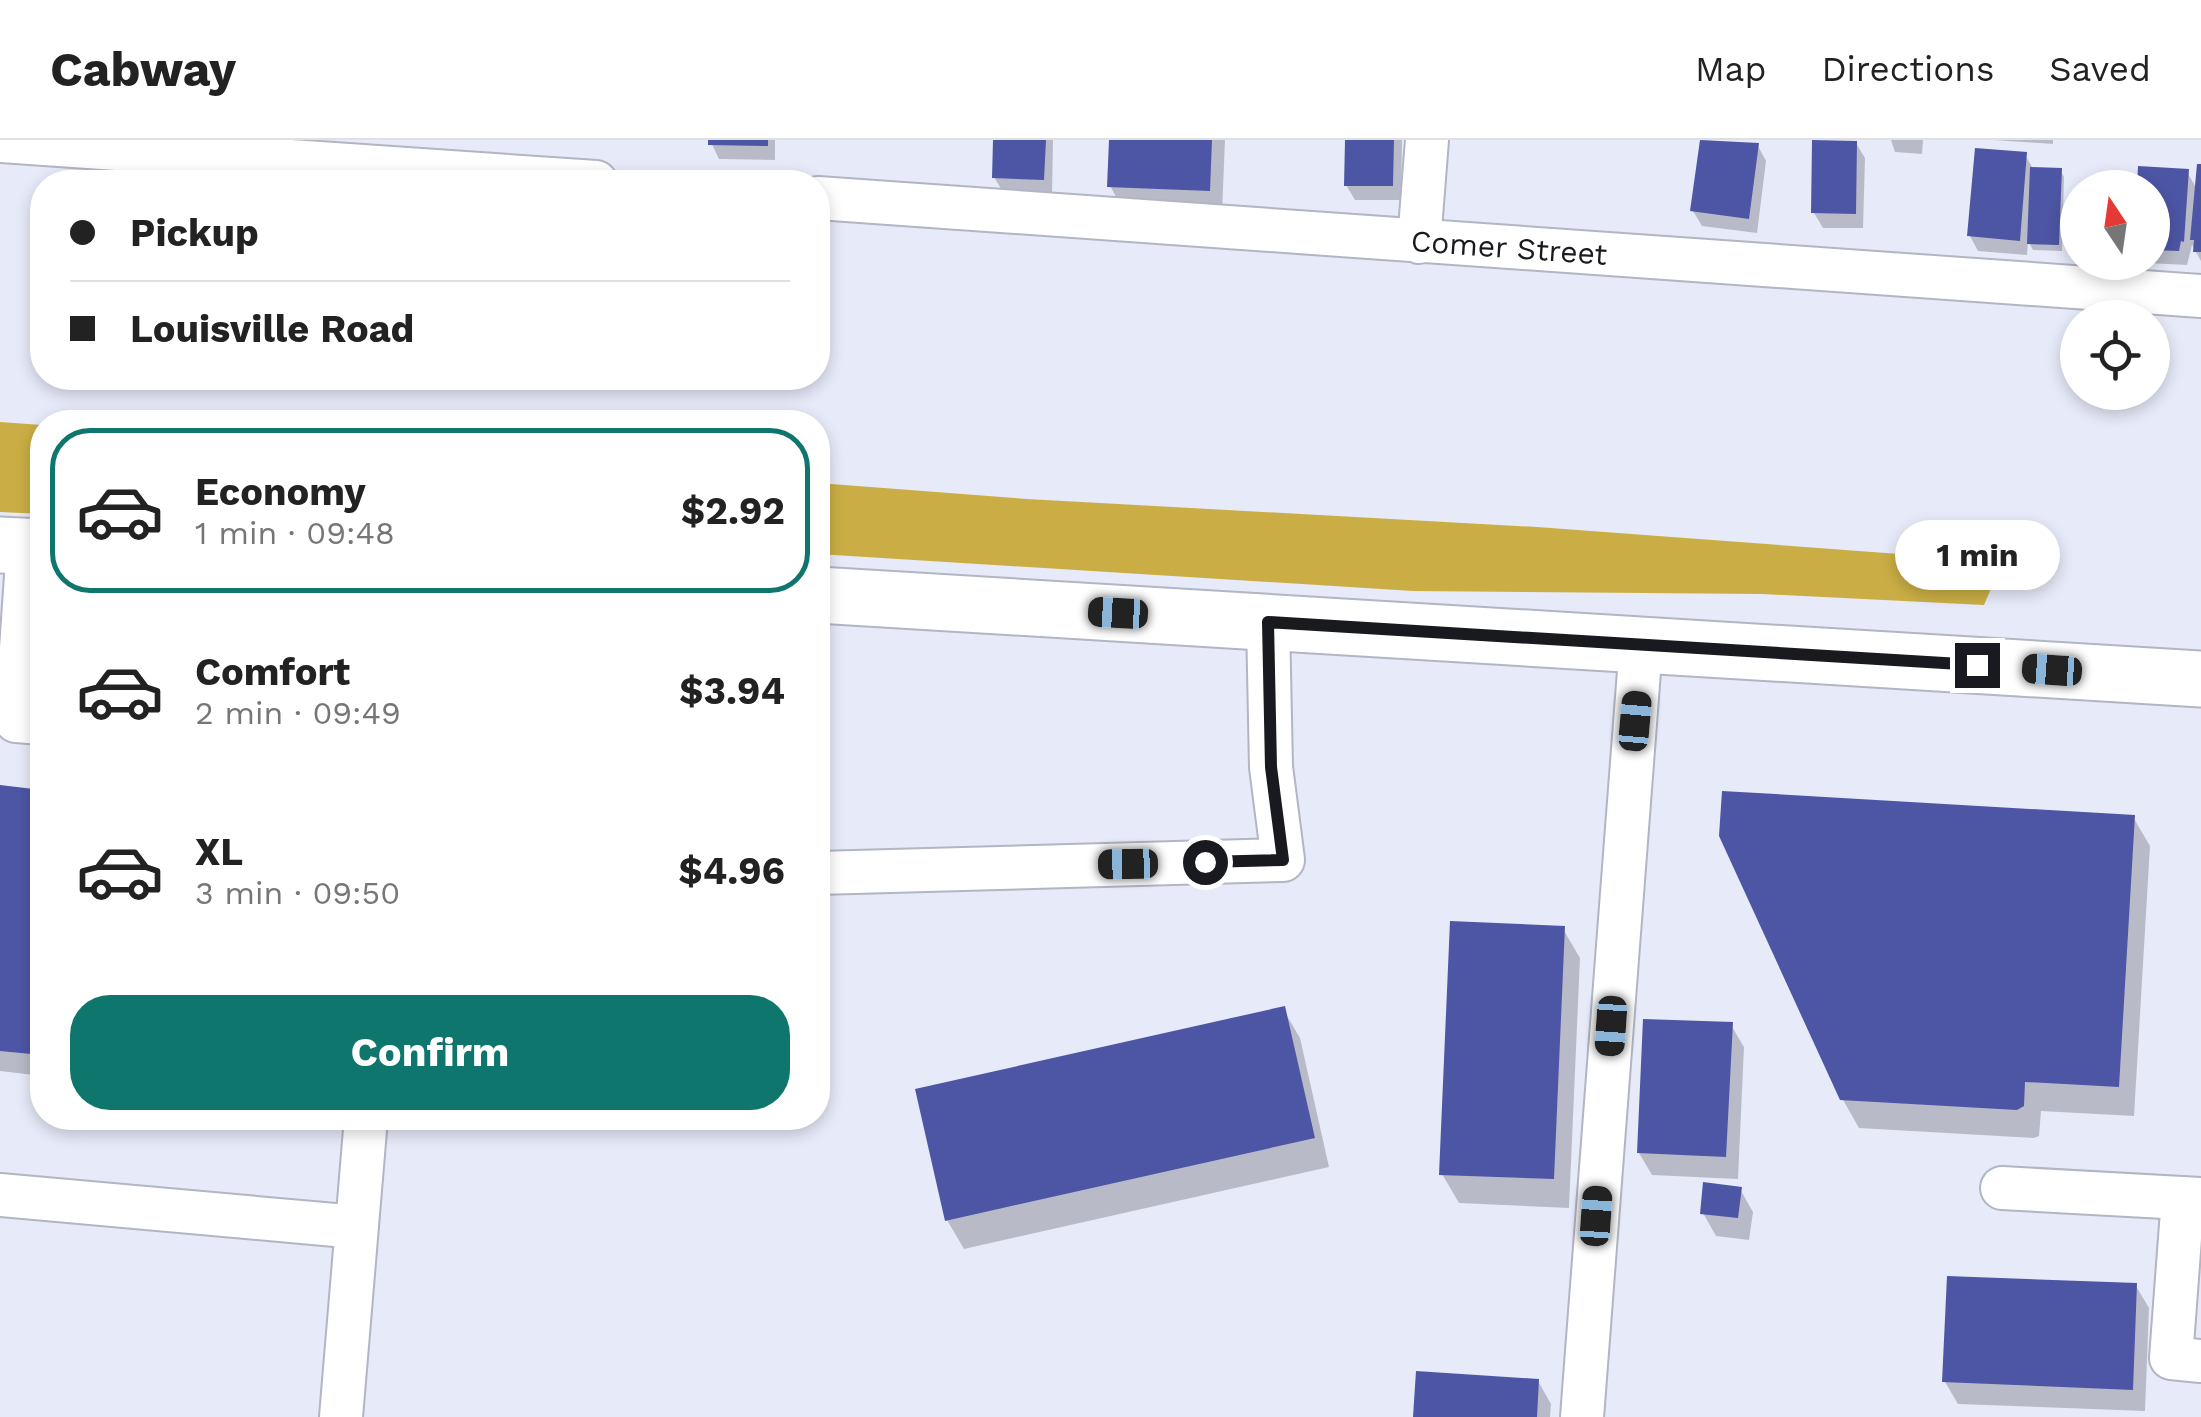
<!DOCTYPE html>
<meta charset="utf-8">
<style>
body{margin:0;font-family:"Work Sans",sans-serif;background:#f2f2f2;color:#222;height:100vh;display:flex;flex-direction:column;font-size:38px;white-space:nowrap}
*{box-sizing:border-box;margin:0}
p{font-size:32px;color:#767676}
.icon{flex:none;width:55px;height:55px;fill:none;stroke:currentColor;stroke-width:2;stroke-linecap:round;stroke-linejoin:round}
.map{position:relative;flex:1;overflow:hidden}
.side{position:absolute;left:30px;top:270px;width:800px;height:720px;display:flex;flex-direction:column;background:#fff;border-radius:40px;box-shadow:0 5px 15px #0003}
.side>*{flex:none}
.banner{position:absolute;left:30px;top:30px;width:800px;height:220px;border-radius:40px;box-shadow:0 5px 15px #0003;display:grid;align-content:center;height:220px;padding:0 40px;background:#fff}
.needle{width:65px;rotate:347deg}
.controls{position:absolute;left:2060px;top:30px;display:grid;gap:20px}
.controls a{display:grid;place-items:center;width:110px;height:110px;border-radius:50%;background:#fff;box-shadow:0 5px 15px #0003;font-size:50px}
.end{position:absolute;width:45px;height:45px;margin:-22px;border:12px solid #191a1f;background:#fff;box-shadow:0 0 0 5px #fff}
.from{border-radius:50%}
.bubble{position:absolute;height:70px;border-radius:35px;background:#fff;box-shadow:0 5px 15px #0003;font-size:32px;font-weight:700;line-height:70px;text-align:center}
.car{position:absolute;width:30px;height:60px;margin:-30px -15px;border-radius:12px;box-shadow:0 0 8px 2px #0007;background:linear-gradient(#222 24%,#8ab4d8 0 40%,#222 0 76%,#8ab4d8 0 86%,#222 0)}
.banner b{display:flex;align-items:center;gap:35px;height:95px;font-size:38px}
.banner b+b{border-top:2px solid #e0e0e0}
.banner i{width:25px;height:25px;background:#222}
ul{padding:18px 0 0;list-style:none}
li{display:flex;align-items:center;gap:30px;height:165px;margin:0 20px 15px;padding:0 20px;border:5px solid transparent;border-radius:40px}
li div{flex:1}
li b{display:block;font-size:38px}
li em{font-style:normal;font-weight:700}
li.selected{border-color:#0f766e}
li>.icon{width:90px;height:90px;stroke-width:1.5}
.action{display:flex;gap:20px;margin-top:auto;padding:20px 40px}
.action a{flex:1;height:115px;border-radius:40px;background:#0f766e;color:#fff;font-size:40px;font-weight:700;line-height:115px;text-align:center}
header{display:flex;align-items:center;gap:60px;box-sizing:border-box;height:140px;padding:0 50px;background:#fff;border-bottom:2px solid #e0e0e0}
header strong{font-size:48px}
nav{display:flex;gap:55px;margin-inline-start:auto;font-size:35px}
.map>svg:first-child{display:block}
.forest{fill:#caae45}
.shadow{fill:#0003}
.building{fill:#4d56a5}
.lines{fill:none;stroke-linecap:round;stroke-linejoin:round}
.minor-casing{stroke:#b2b5c3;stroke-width:46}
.major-casing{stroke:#b2b5c3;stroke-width:59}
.minor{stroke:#fff;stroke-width:42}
.major{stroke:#fff;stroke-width:55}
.route{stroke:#191a1f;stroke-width:12}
.labels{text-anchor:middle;stroke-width:10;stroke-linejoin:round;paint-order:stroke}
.street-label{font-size:30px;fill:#191a1f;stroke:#fff}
</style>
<header>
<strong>Cabway</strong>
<nav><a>Map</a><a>Directions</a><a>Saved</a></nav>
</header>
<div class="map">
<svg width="2201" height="1277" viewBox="0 0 2201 1277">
<rect width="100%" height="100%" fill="#e7eaf9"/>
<path class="forest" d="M0,282l42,3v89l-42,-2z
M818,343l209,16 510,28 362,27 99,18 -14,33 -222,-11 -349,-3 -595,-37z"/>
<path class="shadow" d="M710,0h65v20l-56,-1z
M996,0h57l-1,54 -49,-2 -9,-15z
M1112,0h113l-3,73 -99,-4 -13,-23z
M1347,0h55l-1,60h-46l-9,-15z
M1702,0l56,6 8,15 -9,72 -55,-7 -9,-15z
M1891,0h32l-1,14 -27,-2z
M1994,0h59v4z
M1856,3l9,15 -2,70h-40l-9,-15z
M2025,15l9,15h26l4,7 -2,74 -29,-1 -5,-9 -1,14 -49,-4 -8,-15z
M2201,27v94l-9,-16 -5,20 -41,-2 6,-1v-74l35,-16 10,17z
M0,648l42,5v283l-42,-5z
M2133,677l17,29 -16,270 -93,-5 -2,25 -5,2 -175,-10 -17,-30z
M1563,789l17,29 -11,250 -110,-5 -17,-29z
M1283,869l17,29 29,129 -365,82 -17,-29z
M1731,885l13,22 -6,132 -86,-4 -13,-22z
M1740,1049l13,23 -4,28 -33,-4 -13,-23z
M2136,1146l13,22 -4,103 -187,-7 -13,-22z
M1538,1241l13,23 -1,13h-135z"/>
<path class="building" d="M708,0h60v6l-60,-1z
M993,0h53l-2,40 -52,-2z
M1109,0h103l-2,51 -103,-4z
M1345,0h49l-1,46h-49z
M1700,0l59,3 -10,76 -59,-8z
M1812,0l45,1 -1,73 -45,-1z
M1975,8l52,4 -7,89 -53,-5z
M2197,24h4v88h-8l1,-12h-4z
M2138,26l51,3 -5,73 -3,-1 -2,10 -27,-1v-62h-15z
M2030,27l32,1 -3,77 -32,-1z
M0,645l42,5v265l-42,-4z
M1722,651l413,24 -16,272 -94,-5 -1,24 -7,4 -177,-10 -121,-264z
M1450,781l115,5 -11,253 -115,-4z
M1285,866l30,132 -370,83 -30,-132z
M1643,879l90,3 -7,135 -89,-4z
M1703,1042l39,5 -4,31 -38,-4z
M1947,1136l190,7 -4,107 -191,-8z
M1416,1231l123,8 -2,38h-124z"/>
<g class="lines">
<g class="minor-casing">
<path id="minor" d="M0,1l596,41
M818,58l1383,98
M1419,102l8,-102
M28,407l-12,174 26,2
M818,733l465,-13 -12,-93 -3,-145
M2002,1048l199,11
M0,1055l357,32
M2183,1058l-12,160 30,3
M341,1277l25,-299
M1582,1277l59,-772"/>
</g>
<g class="major-casing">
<path id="major" d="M0,405l42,2
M818,455l1383,84"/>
</g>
<use href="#minor" class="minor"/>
<use href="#major" class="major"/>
</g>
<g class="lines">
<path class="route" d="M1205,722l78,-2 -12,-93 -3,-145 709,43"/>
</g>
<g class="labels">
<g class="street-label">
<text transform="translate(1509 108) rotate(4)" y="10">Comer Street</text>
</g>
</g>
</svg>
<div class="controls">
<a><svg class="needle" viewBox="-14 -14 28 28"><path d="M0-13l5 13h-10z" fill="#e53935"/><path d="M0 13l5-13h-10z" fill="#767676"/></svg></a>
<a><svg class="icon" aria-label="locate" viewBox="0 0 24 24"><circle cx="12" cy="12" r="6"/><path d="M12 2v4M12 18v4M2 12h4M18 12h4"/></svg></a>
</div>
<i class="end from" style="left:1205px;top:722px"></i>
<i class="end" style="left:1977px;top:525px"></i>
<div class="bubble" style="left:1895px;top:380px;width:165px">1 min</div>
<i class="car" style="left:1118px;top:473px;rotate:273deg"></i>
<i class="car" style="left:2052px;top:530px;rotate:274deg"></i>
<i class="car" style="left:1635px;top:581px;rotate:5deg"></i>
<i class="car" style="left:1128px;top:724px;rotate:269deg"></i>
<i class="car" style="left:1611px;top:886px;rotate:184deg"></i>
<i class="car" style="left:1596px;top:1076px;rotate:4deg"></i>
<div class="banner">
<b><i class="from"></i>Pickup</b>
<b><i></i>Louisville Road</b>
</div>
<section class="side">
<ul>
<li class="selected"><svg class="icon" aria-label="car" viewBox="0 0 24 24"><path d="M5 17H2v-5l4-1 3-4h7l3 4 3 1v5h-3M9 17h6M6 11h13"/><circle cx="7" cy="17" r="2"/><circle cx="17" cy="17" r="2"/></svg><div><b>Economy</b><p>1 min · 09:48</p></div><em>$2.92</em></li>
<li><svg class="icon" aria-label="car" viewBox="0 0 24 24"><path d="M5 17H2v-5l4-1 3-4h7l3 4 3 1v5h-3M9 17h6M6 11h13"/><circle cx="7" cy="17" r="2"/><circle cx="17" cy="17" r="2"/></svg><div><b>Comfort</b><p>2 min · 09:49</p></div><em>$3.94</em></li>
<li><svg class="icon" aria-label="car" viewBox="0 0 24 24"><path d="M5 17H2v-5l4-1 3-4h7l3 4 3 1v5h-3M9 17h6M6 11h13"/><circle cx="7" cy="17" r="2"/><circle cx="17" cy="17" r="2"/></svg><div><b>XL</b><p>3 min · 09:50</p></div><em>$4.96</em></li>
</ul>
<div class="action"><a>Confirm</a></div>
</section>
</div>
